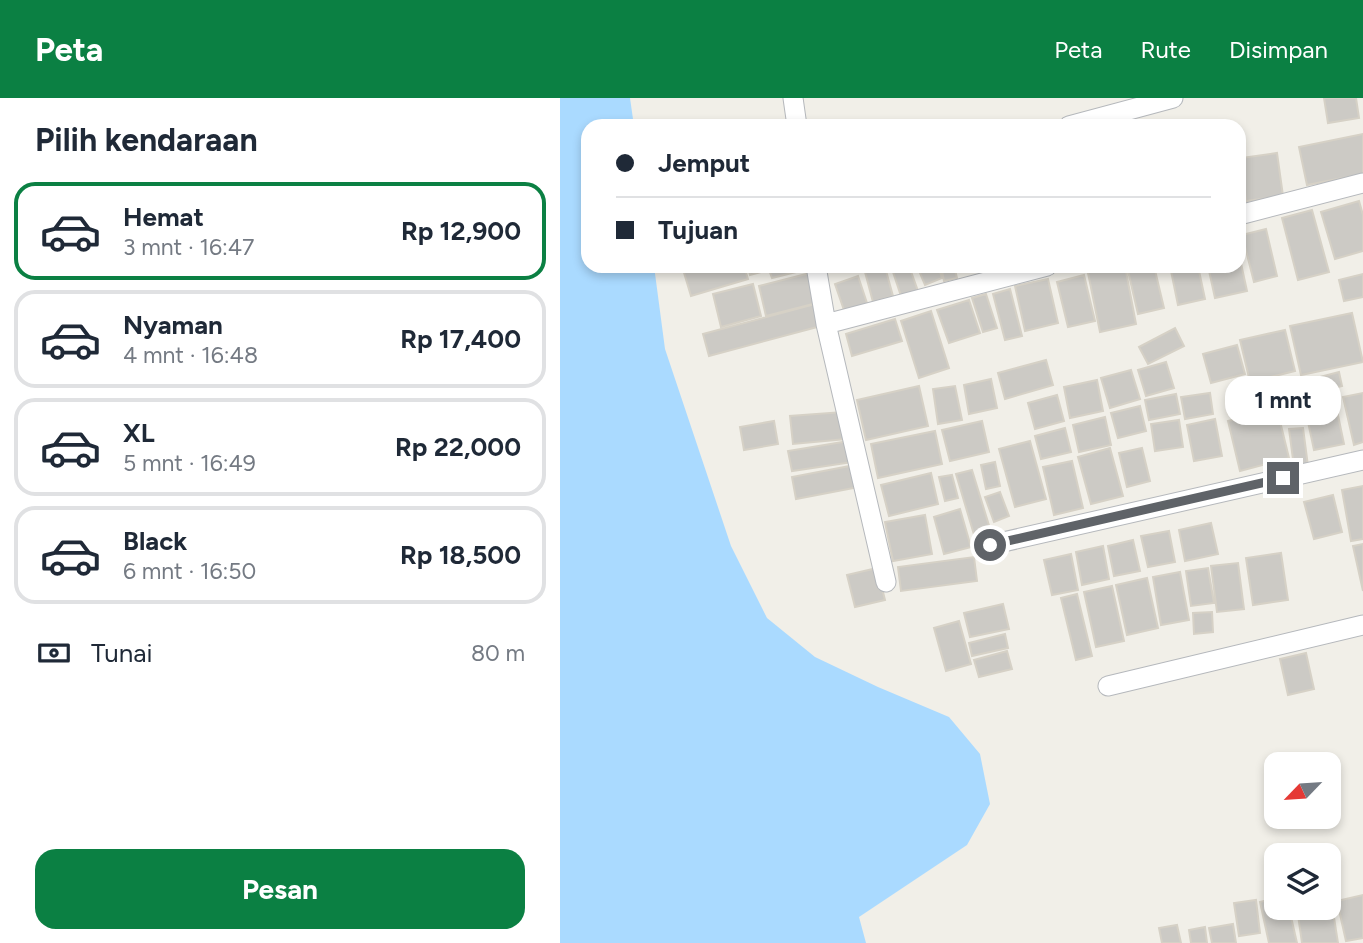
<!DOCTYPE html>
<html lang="id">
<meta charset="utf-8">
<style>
body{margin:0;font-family:Figtree,sans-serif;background:#f2f2f3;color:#1f2937;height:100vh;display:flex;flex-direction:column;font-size:26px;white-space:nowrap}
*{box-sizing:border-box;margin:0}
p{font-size:23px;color:#747a83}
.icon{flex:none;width:38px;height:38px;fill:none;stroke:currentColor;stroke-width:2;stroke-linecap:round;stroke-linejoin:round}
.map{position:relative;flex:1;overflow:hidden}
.sheet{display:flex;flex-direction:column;background:#fff;width:560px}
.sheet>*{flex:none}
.banner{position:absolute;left:21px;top:21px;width:665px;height:154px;border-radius:21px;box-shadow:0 4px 10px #0003;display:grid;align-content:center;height:154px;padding:0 35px;background:#fff}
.needle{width:46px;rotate:245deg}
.controls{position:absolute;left:704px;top:654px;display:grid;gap:14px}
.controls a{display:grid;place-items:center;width:77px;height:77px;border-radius:14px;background:#fff;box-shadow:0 4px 10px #0003;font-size:35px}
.end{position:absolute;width:32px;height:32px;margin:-16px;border:9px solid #5f6368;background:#fff;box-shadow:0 0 0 4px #fff}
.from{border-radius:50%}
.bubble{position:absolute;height:49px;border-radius:21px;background:#fff;box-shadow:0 4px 10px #0003;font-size:23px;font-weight:700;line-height:49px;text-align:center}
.banner b{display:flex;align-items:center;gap:24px;height:66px;font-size:26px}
.banner b+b{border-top:2px solid #e0e1e3}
.banner i{width:18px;height:18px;background:#1f2937}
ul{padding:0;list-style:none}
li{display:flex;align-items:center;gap:21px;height:98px;margin:0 14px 10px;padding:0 21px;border:4px solid #e0e1e3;border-radius:21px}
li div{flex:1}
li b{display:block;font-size:26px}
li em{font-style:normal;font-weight:700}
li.selected{border-color:#0b8043}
li>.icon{width:63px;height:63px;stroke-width:1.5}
h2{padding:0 35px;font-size:32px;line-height:84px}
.pay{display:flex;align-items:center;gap:18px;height:77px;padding:0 35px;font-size:26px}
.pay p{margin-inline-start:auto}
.cta{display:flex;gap:14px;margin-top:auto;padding:14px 35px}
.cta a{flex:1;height:80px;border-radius:21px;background:#0b8043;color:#fff;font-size:28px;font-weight:700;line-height:80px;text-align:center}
header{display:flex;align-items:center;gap:42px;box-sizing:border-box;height:98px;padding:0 35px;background:#0b8043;color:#fff}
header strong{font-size:33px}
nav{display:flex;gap:38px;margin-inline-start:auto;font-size:24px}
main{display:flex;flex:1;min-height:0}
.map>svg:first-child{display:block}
.water{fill:#aadaff}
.building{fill:#cccac5;stroke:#d6d1c6;stroke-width:2}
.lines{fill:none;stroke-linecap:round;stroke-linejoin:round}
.street-casing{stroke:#b5b8bc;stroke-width:21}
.street{stroke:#fff;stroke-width:19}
.route{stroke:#5f6368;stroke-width:9}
</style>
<header>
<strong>Peta</strong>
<nav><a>Peta</a><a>Rute</a><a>Disimpan</a></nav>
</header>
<main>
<section class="sheet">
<h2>Pilih kendaraan</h2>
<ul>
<li class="selected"><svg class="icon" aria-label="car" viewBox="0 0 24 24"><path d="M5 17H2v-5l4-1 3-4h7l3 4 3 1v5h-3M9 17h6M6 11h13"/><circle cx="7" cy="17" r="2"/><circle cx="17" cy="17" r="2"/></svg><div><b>Hemat</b><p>3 mnt · 16:47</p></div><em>Rp 12,900</em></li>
<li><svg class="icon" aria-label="car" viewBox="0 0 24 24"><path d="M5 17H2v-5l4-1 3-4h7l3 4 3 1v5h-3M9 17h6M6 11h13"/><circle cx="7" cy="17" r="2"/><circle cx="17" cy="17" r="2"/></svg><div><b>Nyaman</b><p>4 mnt · 16:48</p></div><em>Rp 17,400</em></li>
<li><svg class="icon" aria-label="car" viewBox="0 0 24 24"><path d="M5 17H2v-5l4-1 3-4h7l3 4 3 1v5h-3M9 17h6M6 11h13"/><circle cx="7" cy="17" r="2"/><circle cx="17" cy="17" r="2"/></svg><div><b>XL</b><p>5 mnt · 16:49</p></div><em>Rp 22,000</em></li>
<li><svg class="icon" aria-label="car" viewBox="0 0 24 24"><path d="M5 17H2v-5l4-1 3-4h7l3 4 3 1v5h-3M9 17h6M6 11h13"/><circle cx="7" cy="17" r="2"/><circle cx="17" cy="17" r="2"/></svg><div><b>Black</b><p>6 mnt · 16:50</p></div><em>Rp 18,500</em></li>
</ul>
<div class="pay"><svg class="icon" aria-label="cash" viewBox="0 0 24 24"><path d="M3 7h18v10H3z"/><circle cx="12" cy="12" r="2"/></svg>Tunai<p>80 m</p></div>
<div class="cta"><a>Pesan</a></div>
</section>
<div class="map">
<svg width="803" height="845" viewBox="0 0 803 845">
<rect width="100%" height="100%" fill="#f1efe8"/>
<path class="water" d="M0,0h70l4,28h-46v140h66l11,83 66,197 36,72 48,39 63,30 71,30 31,37 10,50 -23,41 -108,72 7,26h-306z"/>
<path class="building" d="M764,0h32l3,20 -31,5z
M803,36v40l-56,11 -8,-38z
M717,55l6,43 -37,5 -5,-43z
M799,103l4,14v36l-28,8 -14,-47z
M752,112l17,62 -31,8 -16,-62z
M706,131l11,47 -23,6 -12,-47z
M679,156l8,37 -32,7 -7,-32h31z
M122,168h62l4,13 -57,17z
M188,168h59l1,3 -36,9 -3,-8 -19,5z
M331,168h18l9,25 -17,5z
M357,168h21l4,12 -17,7z
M381,168h13l3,12 -13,3z
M537,168h28l11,58 -36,8 -13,-64z
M594,168l10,42 -26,6 -10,-43z
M610,168h28l7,33 -27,6z
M325,169l8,29 -20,6 -8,-30z
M250,175l7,30 -51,13 -7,-30z
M803,176v23l-19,4 -5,-21z
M524,177l11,46 -27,6 -11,-45z
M298,178l10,30 -23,7 -10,-29z
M488,181l10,44 -33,8 -10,-45z
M193,186l8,32 -40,11 -8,-33z
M450,191l12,47 -17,4 -12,-46z
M426,196l11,34 -14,4 -11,-34z
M409,202l11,33 -31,10 -12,-33z
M255,206l6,22 -112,30 -6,-22z
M371,213l18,57 -30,10 -18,-57z
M792,215l11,49 -62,13 -11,-49z
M335,221l7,22 -50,15 -6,-22z
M615,230l9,18 -36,18 -9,-17z
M725,232l10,41 -45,11 -10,-42z
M677,247l8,29 -34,9 -8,-29z
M486,262l7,25 -48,14 -7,-26z
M606,264l8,26 -28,8 -8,-26z
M571,272l9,29 -30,9 -9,-30z
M779,274l3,14 -37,9 -4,-13z
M431,281l6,29 -28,6 -5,-29z
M537,282l6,31 -33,7 -6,-31z
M724,282l5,21 -32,9 -5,-22z
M359,288l9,40 -62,14 -9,-40z
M395,288l7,34 -24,4 -5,-35z
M650,295l3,21 -28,5 -4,-22z
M803,295v49l-9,3 -11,-48z
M616,296l4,20 -31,6 -4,-20z
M497,297l7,26 -29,8 -7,-26z
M774,298l10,48 -30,6 -10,-47z
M580,308l6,25 -28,7 -7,-25z
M717,311l12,49 -49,13 -12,-50z
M283,314l3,27 -53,5 -3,-28z
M545,319l6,28 -32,7 -6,-27z
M655,321l7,37 -28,5 -7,-36z
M619,322l4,27 -28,4 -4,-27z
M214,323l4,23 -34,6 -4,-23z
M422,323l7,31 -39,9 -8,-31z
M505,330l6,24 -30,7 -6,-23z
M743,330l5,38 -14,1 -5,-38z
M375,333l7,33 -64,14 -7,-34z
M289,343l4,21 -61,9 -4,-20z
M470,343l16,58 -31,8 -16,-58z
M550,350l13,48 -32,8 -13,-47z
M582,350l8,33 -23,6 -8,-34z
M512,363l11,47 -29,7 -11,-48z
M435,364l5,24 -14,3 -5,-24z
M295,367l4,22 -63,12 -4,-22z
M412,372l19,62 -16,6 -19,-64z
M371,375l7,31 -49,12 -8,-31z
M392,377l6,23 -13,3 -6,-24z
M803,388v53l-12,2 -9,-51z
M440,394l9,24 -15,6 -9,-25z
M773,397l9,37 -28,7 -10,-37z
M400,411l11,38 -27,7 -10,-37z
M365,417l7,39 -39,7 -8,-39z
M651,425l7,31 -33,7 -6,-31z
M609,433l6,31 -27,5 -7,-31z
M573,442l7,31 -26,5 -6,-30z
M803,446v47l-10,-45z
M543,448l6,33 -27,6 -6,-33z
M721,455l7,47 -35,5 -7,-47z
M511,456l7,36 -26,5 -8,-35z
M414,459l3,24 -76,10 -3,-24z
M678,465l6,46 -27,3 -6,-46z
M317,470l8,32 -30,7 -8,-32z
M648,470l6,35 -23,3 -5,-35z
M620,474l9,48 -28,5 -8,-48z
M587,480l11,50 -31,7 -11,-50z
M552,488l12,55 -28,6 -12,-55z
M517,496l15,62 -16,4 -15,-62z
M443,506l6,25 -39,8 -6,-24z
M652,514l1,20 -19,2 -1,-21z
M399,523l12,43 -25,7 -12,-43z
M445,536l3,14 -36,8 -3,-13z
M447,553l5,18 -33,8 -5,-17z
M746,555l8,36 -26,6 -8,-36z
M770,794l8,51h-36l-5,-35h31v-15z
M803,797v43l-17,3 -9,-40z
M716,800v10h13l8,35h-28l-9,-41z
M696,802l4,33 -21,3 -5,-33z
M673,826l3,19h-24l-3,-15z
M617,827l4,18h-19l-3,-15z
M645,829l2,16h-16l-2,-13z"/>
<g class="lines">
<g class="street-casing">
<path id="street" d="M233,0l4,28
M509,28l104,-28
M679,117l124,-32
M256,168l10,58 60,258
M266,226l221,-58
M430,447l373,-85
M548,588l255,-61"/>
</g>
<use href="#street" class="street"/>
</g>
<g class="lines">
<path class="route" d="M430,447l293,-67"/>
</g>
</svg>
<div class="controls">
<a><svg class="needle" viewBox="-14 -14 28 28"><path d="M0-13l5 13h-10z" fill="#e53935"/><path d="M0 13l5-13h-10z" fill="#747a83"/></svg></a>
<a><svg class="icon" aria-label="layers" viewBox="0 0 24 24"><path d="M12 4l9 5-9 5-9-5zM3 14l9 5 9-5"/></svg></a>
</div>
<i class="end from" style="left:430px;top:447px"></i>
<i class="end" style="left:723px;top:380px"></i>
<div class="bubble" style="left:665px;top:278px;width:116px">1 mnt</div>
<div class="banner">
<b><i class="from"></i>Jemput</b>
<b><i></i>Tujuan</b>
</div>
</div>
</main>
